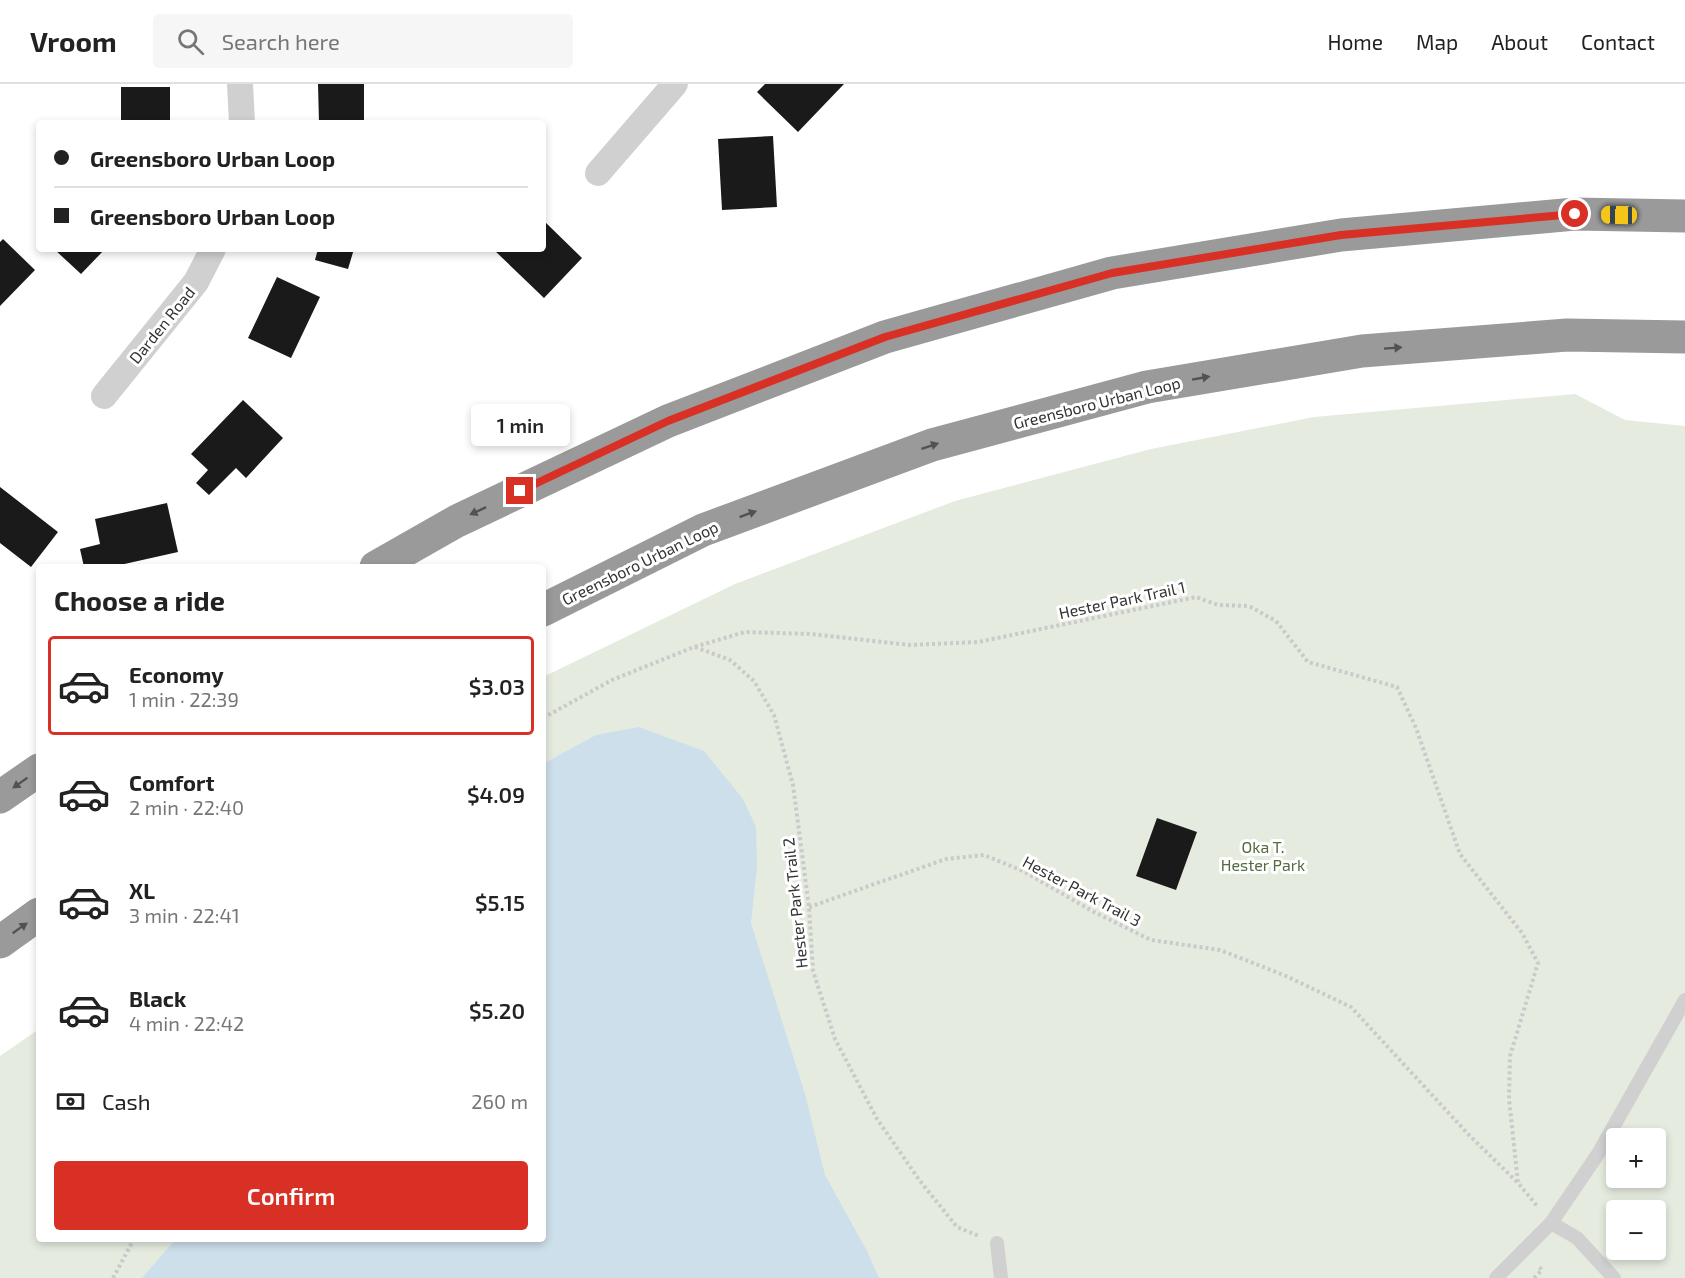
<!DOCTYPE html>
<meta charset="utf-8">
<style>
body{margin:0;font-family:"Exo 2",sans-serif;background:#f6f6f6;color:#222;height:100vh;display:flex;flex-direction:column;font-size:22px;white-space:nowrap}
*{box-sizing:border-box;margin:0}
p{font-size:20px;color:#767676}
.icon{flex:none;width:33px;height:33px;fill:none;stroke:currentColor;stroke-width:2;stroke-linecap:round;stroke-linejoin:round}
.map{position:relative;flex:1;overflow:hidden}
.sheet{position:absolute;left:36px;top:480px;width:510px;height:678px;display:flex;flex-direction:column;background:#fff;border-radius:6px;box-shadow:0 3px 9px #0003}
.sheet>*{flex:none}
.banner{position:absolute;left:36px;top:36px;width:510px;height:132px;border-radius:6px;box-shadow:0 3px 9px #0003;display:grid;align-content:center;height:132px;padding:0 18px;background:#fff}
.buttons{position:absolute;left:1606px;top:1044px;display:grid;gap:12px}
.buttons a{display:grid;place-items:center;width:60px;height:60px;border-radius:6px;background:#fff;box-shadow:0 3px 9px #0003;font-size:30px}
.end{position:absolute;width:27px;height:27px;margin:-14px;border:8px solid #d93025;background:#fff;box-shadow:0 0 0 3px #fff}
.from{border-radius:50%}
.bubble{position:absolute;height:42px;border-radius:6px;background:#fff;box-shadow:0 3px 9px #0003;font-size:20px;font-weight:600;line-height:42px;text-align:center}
.car{position:absolute;width:18px;height:36px;margin:-18px -9px;border-radius:8px;box-shadow:0 0 4px 2px #0007;background:linear-gradient(#f5c518 24%,#345 0 40%,#f5c518 0 76%,#345 0 86%,#f5c518 0)}
.banner b{display:flex;align-items:center;gap:21px;height:57px;font-size:22px}
.banner b+b{border-top:2px solid #e0e0e0}
.banner i{width:15px;height:15px;background:#222}
ul{padding:0;list-style:none}
li{display:flex;align-items:center;gap:18px;height:99px;margin:0 12px 9px;padding:0 6px;border:3px solid transparent;border-radius:6px}
li div{flex:1}
li b{display:block;font-size:22px}
li em{font-style:normal;font-weight:600}
li.selected{border-color:#d93025}
li>.icon{width:54px;height:54px;stroke-width:1.5}
h2{padding:0 18px;font-size:27px;line-height:72px}
.pay{display:flex;align-items:center;gap:15px;height:66px;padding:0 18px;font-size:22px}
.pay p{margin-inline-start:auto}
.action{display:flex;gap:12px;margin-top:auto;padding:12px 18px}
.action a{flex:1;height:69px;border-radius:6px;background:#d93025;color:#fff;font-size:24px;font-weight:600;line-height:69px;text-align:center}
header{display:flex;align-items:center;gap:36px;box-sizing:border-box;height:84px;padding:0 30px;background:#fff;border-bottom:2px solid #e0e0e0}
header strong{font-size:28px}
nav{display:flex;gap:33px;margin-inline-start:auto;font-size:21px}
.search{width:420px;height:54px;background:#f6f6f6;display:flex;align-items:center;gap:15px;box-sizing:border-box;padding:0 21px;border-radius:6px;color:#767676;font-size:22px}
.map>svg:first-child{display:block}
.green{fill:#e5ebdf;fill-rule:evenodd}
.water{fill:#cddfea}
.building{fill:#1a1a1a}
.lines{fill:none;stroke-linecap:round;stroke-linejoin:round}
.path{stroke:#cacaca;stroke-width:4;stroke-dasharray:3 3;stroke-linecap:butt}
.lane{stroke:#d0d0d0;stroke-width:14}
.street{stroke:#d0d0d0;stroke-width:26}
.highway{stroke:#9a9a9a;stroke-width:33}
.oneway{fill:#525252}
.route{stroke:#d93025;stroke-width:8}
.labels{text-anchor:middle;stroke-width:6;stroke-linejoin:round;paint-order:stroke}
.street-label{font-size:16px;fill:#333;stroke:#fff}
.park-label{font-size:16px;fill:#556c42;stroke:#fff}
</style>
<header>
<strong>Vroom</strong>
<div class="search"><svg class="icon" aria-label="search" viewBox="0 0 24 24"><circle cx="10" cy="10" r="6"/><path d="M15 15l6 6"/></svg>Search here</div>
<nav><a>Home</a><a>Map</a><a>About</a><a>Contact</a></nav>
</header>
<div class="map">
<svg width="1685" height="1194" viewBox="0 0 1685 1194">
<rect width="100%" height="100%" fill="#fff"/>
<path class="green" d="M1575,310l50,26 60,6v852h-1685v-222l39,-27v210h504v-562l192,-93 220,-83 196,-52 163,-32zM1617,1054h39v40h-39zM1617,1126h39v40h-39z"/>
<path class="water" d="M639,643l65,24 39,48 13,28 1,40 -6,56 54,171 20,81 42,76 12,27h-737l34,-39h367v-475l53,-29z"/>
<path class="building" d="M318,0h46v39h-45z
M765,0h79l-46,48 -41,-40z
M121,3h49v36h-49z
M773,52l4,71 -55,3 -4,-71z
M543,136l39,38 -38,40 -51,-49h50z
M3,155l32,31 -35,36v-64z
M54,165h51l-24,25z
M318,165h36l-6,20 -33,-9z
M277,193l43,20 -29,61 -43,-20z
M243,316l40,38 -37,40 -10,-10 -27,27 -13,-12 12,-13 -17,-16z
M0,403l58,45 -27,35 -31,-24z
M167,419l11,49 -67,15h-27l-4,-18 20,-5 -5,-25z
M1157,734l40,14 -21,58 -40,-14z"/>
<g class="lines">
<path class="path" d="M695,563l35,13 24,21 20,34 19,70 16,122 4,64 22,68 42,80 43,62 37,46 22,9
M543,634l69,-38 82,-33 51,-15 66,2 99,11 68,-3 218,-45 22,8 31,1 27,15 32,41 89,25 19,41 44,126 62,79 16,30 -28,93 -1,43 9,84 20,24
M809,823l137,-48 38,-4 39,16 69,40 59,29 69,10 66,26 65,31 117,127 50,49
M113,1194l21,-39
M1534,1194l8,-8 -4,-4"/>
<path class="lane" d="M1551,1139l26,15 37,40
M997,1159l4,35
M1496,1194l55,-55 47,-69 87,-154"/>
<path class="street" d="M240,0l2,39
M598,89l77,-89
M104,312l92,-114 17,-33"/>
<path class="highway" d="M376,483l81,-46 211,-100 217,-84 227,-64 229,-38 234,-21 110,2
M543,526l160,-80 229,-85 215,-58 215,-36 205,-16 118,2
M0,713l39,-27
M0,858l39,-28"/>
</g>
<defs><path id="oneway-solid" d="M-6-.8H1V-3.2L6.5 0L1 3.2V.8H-6Z" transform="scale(1.5)"/></defs>
<g class="oneway">
<use href="#oneway-solid" transform="translate(1393 264) rotate(-4)"/>
<use href="#oneway-solid" transform="translate(1201 294) rotate(-10)"/>
<use href="#oneway-solid" transform="translate(930 362) rotate(-18)"/>
<use href="#oneway-solid" transform="translate(478 427) rotate(155)"/>
<use href="#oneway-solid" transform="translate(748 430) rotate(-20)"/>
<use href="#oneway-solid" transform="translate(20 699) rotate(145)"/>
<use href="#oneway-solid" transform="translate(20 844) rotate(-35)"/>
</g>
<g class="lines">
<path class="route" d="M520,407l148,-70 217,-84 227,-64 229,-38 234,-21"/>
</g>
<g class="labels">
<g class="street-label">
<text transform="translate(162 241) rotate(-51)" y="6">Darden Road</text>
<text transform="translate(1097 319) rotate(-14)" y="6">Greensboro Urban Loop</text>
<text transform="translate(640 479) rotate(-26)" y="6">Greensboro Urban Loop</text>
<text transform="translate(1122 516) rotate(-12)" y="6">Hester Park Trail 1</text>
<text transform="translate(1082 807) rotate(28)" y="6">Hester Park Trail 3</text>
<text transform="translate(795 819) rotate(-96)" y="6">Hester Park Trail 2</text>
</g>
<g class="park-label">
<text x="1263" y="769">Oka T.<tspan x="1263" dy="18">Hester Park</tspan></text>
</g>
</g>
</svg>
<div class="buttons">
<a>+</a>
<a>−</a>
</div>
<i class="end from" style="left:1575px;top:130px"></i>
<i class="end" style="left:520px;top:407px"></i>
<div class="bubble" style="left:471px;top:320px;width:99px">1 min</div>
<i class="car" style="left:1619px;top:131px;rotate:271deg"></i>
<div class="banner">
<b><i class="from"></i>Greensboro Urban Loop</b>
<b><i></i>Greensboro Urban Loop</b>
</div>
<section class="sheet">
<h2>Choose a ride</h2>
<ul>
<li class="selected"><svg class="icon" aria-label="car" viewBox="0 0 24 24"><path d="M5 17H2v-5l4-1 3-4h7l3 4 3 1v5h-3M9 17h6M6 11h13"/><circle cx="7" cy="17" r="2"/><circle cx="17" cy="17" r="2"/></svg><div><b>Economy</b><p>1 min · 22:39</p></div><em>$3.03</em></li>
<li><svg class="icon" aria-label="car" viewBox="0 0 24 24"><path d="M5 17H2v-5l4-1 3-4h7l3 4 3 1v5h-3M9 17h6M6 11h13"/><circle cx="7" cy="17" r="2"/><circle cx="17" cy="17" r="2"/></svg><div><b>Comfort</b><p>2 min · 22:40</p></div><em>$4.09</em></li>
<li><svg class="icon" aria-label="car" viewBox="0 0 24 24"><path d="M5 17H2v-5l4-1 3-4h7l3 4 3 1v5h-3M9 17h6M6 11h13"/><circle cx="7" cy="17" r="2"/><circle cx="17" cy="17" r="2"/></svg><div><b>XL</b><p>3 min · 22:41</p></div><em>$5.15</em></li>
<li><svg class="icon" aria-label="car" viewBox="0 0 24 24"><path d="M5 17H2v-5l4-1 3-4h7l3 4 3 1v5h-3M9 17h6M6 11h13"/><circle cx="7" cy="17" r="2"/><circle cx="17" cy="17" r="2"/></svg><div><b>Black</b><p>4 min · 22:42</p></div><em>$5.20</em></li>
</ul>
<div class="pay"><svg class="icon" aria-label="cash" viewBox="0 0 24 24"><path d="M3 7h18v10H3z"/><circle cx="12" cy="12" r="2"/></svg>Cash<p>260 m</p></div>
<div class="action"><a>Confirm</a></div>
</section>
</div>
